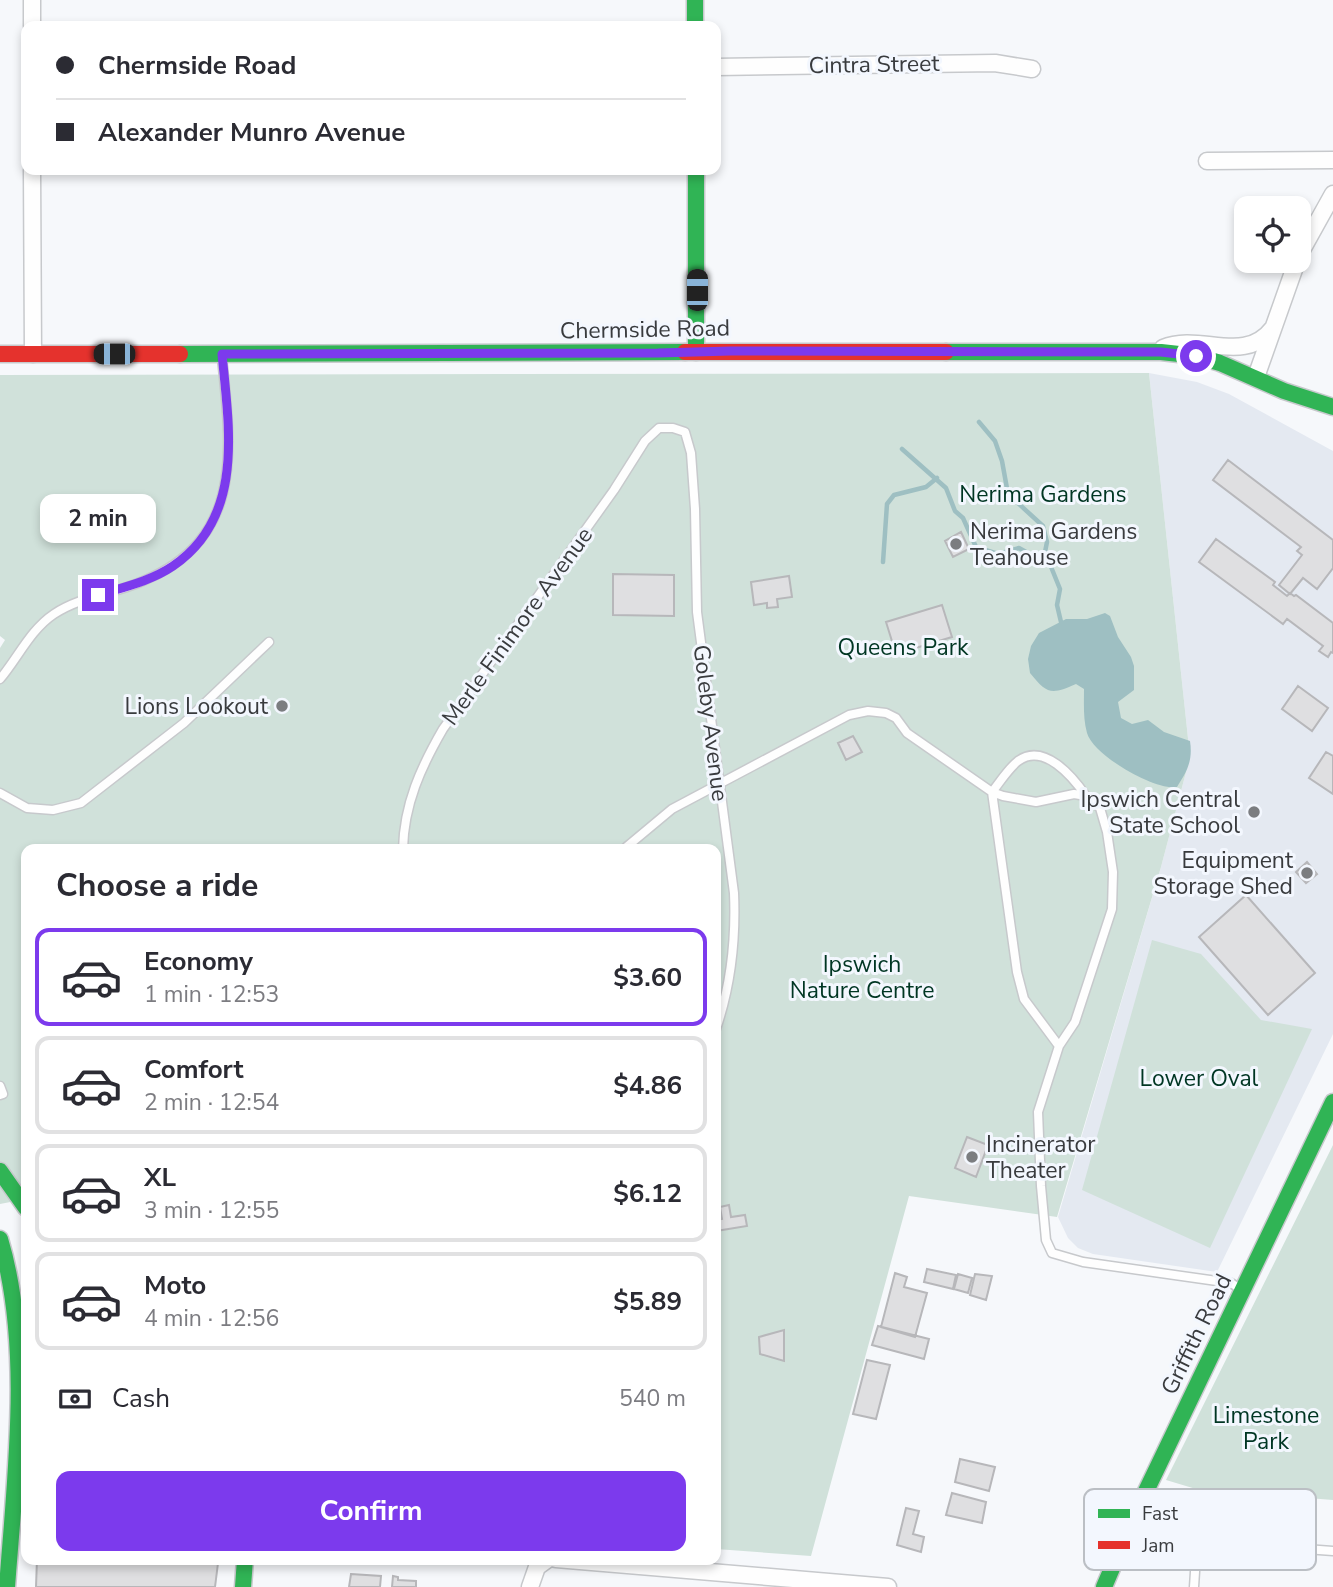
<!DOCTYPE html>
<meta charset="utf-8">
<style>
body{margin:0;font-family:"Nunito Sans",sans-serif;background:#f7f7f7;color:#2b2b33;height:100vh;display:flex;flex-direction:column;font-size:26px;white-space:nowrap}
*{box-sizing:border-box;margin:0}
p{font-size:23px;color:#7c7c81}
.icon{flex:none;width:38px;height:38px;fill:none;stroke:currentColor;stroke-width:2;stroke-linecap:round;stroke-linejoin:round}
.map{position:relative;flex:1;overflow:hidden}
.sheet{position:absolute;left:21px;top:844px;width:700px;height:721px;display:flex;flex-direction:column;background:#fff;border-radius:14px;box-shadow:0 4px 10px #0003}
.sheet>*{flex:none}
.top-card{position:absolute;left:21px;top:21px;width:700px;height:154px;border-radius:14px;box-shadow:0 4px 10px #0003;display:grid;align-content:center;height:154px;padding:0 35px;background:#fff}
.fabs{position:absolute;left:1234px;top:196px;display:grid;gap:14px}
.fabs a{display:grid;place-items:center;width:77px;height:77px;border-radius:14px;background:#fff;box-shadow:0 4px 10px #0003;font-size:35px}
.end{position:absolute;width:32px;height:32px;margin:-16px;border:9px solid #7c3aed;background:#fff;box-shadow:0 0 0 4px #fff}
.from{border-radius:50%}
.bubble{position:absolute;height:49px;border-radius:14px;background:#fff;box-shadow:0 4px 10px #0003;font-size:23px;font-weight:700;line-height:49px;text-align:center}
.car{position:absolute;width:21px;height:42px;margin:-21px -10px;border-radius:9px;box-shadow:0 0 5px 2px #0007;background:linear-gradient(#222 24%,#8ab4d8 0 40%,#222 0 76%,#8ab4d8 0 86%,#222 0)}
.top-card b{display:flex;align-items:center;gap:24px;height:66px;font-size:26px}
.top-card b+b{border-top:2px solid #e1e1e2}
.top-card i{width:18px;height:18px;background:#2b2b33}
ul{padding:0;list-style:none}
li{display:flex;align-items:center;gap:21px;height:98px;margin:0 14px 10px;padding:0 21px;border:4px solid #e1e1e2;border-radius:14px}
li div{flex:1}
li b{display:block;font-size:26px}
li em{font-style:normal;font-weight:700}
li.active{border-color:#7c3aed}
li>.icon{width:63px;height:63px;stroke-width:1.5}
h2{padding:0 35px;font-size:32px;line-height:84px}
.pay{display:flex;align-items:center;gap:18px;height:77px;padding:0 35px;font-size:26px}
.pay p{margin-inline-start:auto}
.action{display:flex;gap:14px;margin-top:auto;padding:14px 35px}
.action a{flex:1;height:80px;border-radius:14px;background:#7c3aed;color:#fff;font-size:28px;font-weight:700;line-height:80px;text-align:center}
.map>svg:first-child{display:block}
.built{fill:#e4e9f1}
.green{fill:#d0e1da}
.water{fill:#9ebfc2}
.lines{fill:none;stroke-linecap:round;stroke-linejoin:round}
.stream{stroke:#9ebfc2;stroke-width:4.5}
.building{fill:#dfdfe1;stroke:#b7b7ba;stroke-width:2}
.lane-casing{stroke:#c7c9cc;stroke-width:11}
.street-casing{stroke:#c7c9cc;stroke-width:19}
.fast-casing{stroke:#c7c9cc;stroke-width:19}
.jam-casing{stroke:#c7c9cc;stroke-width:19}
.lane{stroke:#fefefe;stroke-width:8}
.street{stroke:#fefefe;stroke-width:16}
.fast{stroke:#30b455;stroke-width:16}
.jam{stroke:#e5322d;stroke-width:16}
.route{stroke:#7c3aed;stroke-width:9}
.poi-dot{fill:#7b7d80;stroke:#f3f7fe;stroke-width:2.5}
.labels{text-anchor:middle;stroke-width:6;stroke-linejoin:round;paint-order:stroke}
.street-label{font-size:23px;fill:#393b3e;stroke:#f3f7fe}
.park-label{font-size:23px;fill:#003623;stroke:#f3f7fe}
.poi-label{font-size:23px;fill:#393b3e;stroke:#f3f7fe;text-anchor:end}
.key{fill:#f3f7fe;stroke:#bbbfc4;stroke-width:2}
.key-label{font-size:19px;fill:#393b3e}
</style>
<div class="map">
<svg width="1333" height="1587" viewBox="0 0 1333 1587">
<rect width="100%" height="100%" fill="#f6f8fb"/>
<path class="built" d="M1149,373l48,9 32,12 104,57v583l-116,238 -124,-18 -15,-6 -10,-10 -10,-21 103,-350 29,-110z"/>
<path class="green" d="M1149,373l41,384 -29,110 -104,350 -148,-21 -98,360 -95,-7v-700h-690v350l-26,5v-556l5,-8 -5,-4v-261z
M1152,940l49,14 60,66 51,9 -102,219 -128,-58z
M1333,1145v355l-137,-11 -30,-9z"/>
<path class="water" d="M1105,613l5,3 8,21 13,20 3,9v24l-16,12 3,16 11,6 16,-4 16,12 26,9c3,20 -3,30 -13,46 -22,4 -84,-32 -90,-54 -4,-14 -3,-30 -3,-44l-8,-5c-25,11 -29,10 -46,-11l-2,-14 3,-13 8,-13 27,-14h21z"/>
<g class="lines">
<path class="stream" d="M979,422l16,19 7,20 6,33 35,32 4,16 -2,10 15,37 -3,16 4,17
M902,449l44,39 9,23 8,7 13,29 22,7 21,-6 30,17
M883,562l4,-58 7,-9 32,-8 11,-9"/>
</g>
<path class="building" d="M1228,460l105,80v28l-16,21 -14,-11 -13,16 -11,-9 23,-30 -5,-4 4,-4 -88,-67z
M961,532l8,17 -16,8 -8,-16z
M1216,539l59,43 -2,3 14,11 3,-3 4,3 2,-1 37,28v30l-2,-1 -3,5 -9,-6 4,-5 -36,-27 -4,5 -84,-62z
M613,574l61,1v41l-61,-1z
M789,576l3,21 -15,2 1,8 -11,1v-5l-13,2 -3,-23z
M942,605l10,32 -56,17 -10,-32z
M1298,686l30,22 -16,23 -30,-22z
M853,736l9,16 -16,8 -8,-17z
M1326,752l7,4v38l-24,-16z
M1307,862l10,12 -11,9 -10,-11z
M1246,895l69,78 -47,42 -69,-78z
M967,1137l21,8 -12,32 -21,-9z
M729,1205l2,12 14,-2 2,11 -31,5v-11l6,-1 -2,-12z
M927,1269l29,6 -3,14 -29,-7z
M895,1273l12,4 -3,10 23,6 -12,44 -34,-10z
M958,1274l14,4 -4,15 -14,-4z
M975,1274l17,2 -6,24 -16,-5z
M878,1326l51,13 -5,20 -52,-14z
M784,1330v31l-24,-7 -1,-17z
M867,1360l23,5 -14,54 -23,-5z
M960,1459l35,8 -6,24 -34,-9z
M952,1493l34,9 -4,21 -36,-8z
M906,1508l13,3 -6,23 11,3 -3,15 -24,-7z
M37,1559h129l52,4 -3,24h-179z
M351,1574l30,2 -1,11h-31z
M393,1576l5,1v3l18,1v6h-24z"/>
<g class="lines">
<g class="lane-casing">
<path id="lane" d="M0,679c18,-21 30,-49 54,-65 27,-18 60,-20 89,-33 102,-42 88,-133 79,-223
M992,792l25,180 7,27 35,47 -21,66 3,74 5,54 6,13 31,9 148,21 11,7
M992,792c8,-10 16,-23 26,-31 26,-19 55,16 68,35
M0,793l27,15 26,2 28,-7 103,-80 85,-81
M403,849c1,-45 18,-82 40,-120l171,-239 31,-49 14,-13h14l12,4 6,21 4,56 2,103 37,281c2,47 -3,92 -18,136
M624,849l48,-40 177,-94 19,-4 18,2 10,5 11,15 85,59 11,4 33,6 38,-8 12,2 14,12 7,24 6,40 -1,37 -37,113 -16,24
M0,1086l3,8 -3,1
M1136,1512l51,27 10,2 136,10
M1194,1587l3,-46"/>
</g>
<g class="street-casing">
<path id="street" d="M32,26v-26
M716,67l279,-4 37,6
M1207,161l126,-1
M32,170l1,184
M1298,257l35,-63
M1163,348c37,-16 81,18 110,-20
M1256,377l41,-116
M556,1559l332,28
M530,1587l7,-20 11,-8"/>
</g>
<g class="fast-casing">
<path id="fast" d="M695,0v26
M696,170v182
M946,352h215l36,4 23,7 64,28 49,16
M180,354l505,-2
M0,1171l26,37
M0,1239c32,106 15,239 7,348
M243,1587l2,-28
M1104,1587l32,-75 197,-410"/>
</g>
<g class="jam-casing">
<path id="jam" d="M685,352h261
M0,354h180"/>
</g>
<use href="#lane" class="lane"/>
<use href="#street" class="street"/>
<use href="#fast" class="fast"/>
<use href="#jam" class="jam"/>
</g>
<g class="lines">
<path class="route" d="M98,595c26,-8 53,-14 75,-29 72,-49 56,-138 49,-212l436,-1 73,-2 430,1 35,4"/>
</g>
<g class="poi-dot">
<circle cx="956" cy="544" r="7"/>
<circle cx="282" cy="706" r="7"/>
<circle cx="1254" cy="812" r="7"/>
<circle cx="1307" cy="873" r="7"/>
<circle cx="972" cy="1157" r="7"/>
</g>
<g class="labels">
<g class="street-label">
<text transform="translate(874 64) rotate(-1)" y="8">Cintra Street</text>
<text transform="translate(645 329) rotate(-1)" y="8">Chermside Road</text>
<text transform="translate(517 626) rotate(-54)" y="8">Merle Finimore Avenue</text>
<text transform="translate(711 723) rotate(83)" y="8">Goleby Avenue</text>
<text transform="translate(1196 1334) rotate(-64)" y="8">Griffith Road</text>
</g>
<g class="park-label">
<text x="1043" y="502">Nerima Gardens</text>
<text x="903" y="655">Queens Park</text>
<text x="862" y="972">Ipswich<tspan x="862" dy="26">Nature Centre</tspan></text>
<text x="1199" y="1086">Lower Oval</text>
<text x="1266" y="1423">Limestone<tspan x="1266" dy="26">Park</tspan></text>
</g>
<g class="poi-label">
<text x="970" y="539" text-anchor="start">Nerima Gardens<tspan x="970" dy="26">Teahouse</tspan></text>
<text x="268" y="714">Lions Lookout</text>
<text x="1240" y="807">Ipswich Central<tspan x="1240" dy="26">State School</tspan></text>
<text x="1293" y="868">Equipment<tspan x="1293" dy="26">Storage Shed</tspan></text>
<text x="986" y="1152" text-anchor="start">Incinerator<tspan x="986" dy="26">Theater</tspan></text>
</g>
</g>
<rect x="1084" y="1489" width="232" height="81" rx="10" class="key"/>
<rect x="1098" y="1509" width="32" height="9" fill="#30b455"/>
<rect x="1098" y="1541" width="32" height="8" fill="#e5322d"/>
<g class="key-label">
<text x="1142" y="1520">Fast</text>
<text x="1142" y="1552">Jam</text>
</g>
</svg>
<div class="fabs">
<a><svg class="icon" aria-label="locate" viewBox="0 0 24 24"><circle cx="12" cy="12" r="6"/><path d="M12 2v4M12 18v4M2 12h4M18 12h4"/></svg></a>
</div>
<i class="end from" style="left:1196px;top:356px"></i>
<i class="end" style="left:98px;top:595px"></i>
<div class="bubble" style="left:40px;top:494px;width:116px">2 min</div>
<i class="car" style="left:697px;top:290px;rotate:0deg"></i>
<i class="car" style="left:114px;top:354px;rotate:270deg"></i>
<div class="top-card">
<b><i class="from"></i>Chermside Road</b>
<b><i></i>Alexander Munro Avenue</b>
</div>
<section class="sheet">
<h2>Choose a ride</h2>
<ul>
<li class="active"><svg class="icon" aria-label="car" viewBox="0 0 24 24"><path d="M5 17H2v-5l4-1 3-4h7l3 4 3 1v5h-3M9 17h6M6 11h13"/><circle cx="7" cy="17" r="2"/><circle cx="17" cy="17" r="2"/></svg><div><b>Economy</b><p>1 min · 12:53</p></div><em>$3.60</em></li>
<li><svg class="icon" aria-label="car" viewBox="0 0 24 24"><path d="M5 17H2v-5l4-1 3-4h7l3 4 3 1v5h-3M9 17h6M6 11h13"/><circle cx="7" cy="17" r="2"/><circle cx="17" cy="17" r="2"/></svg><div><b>Comfort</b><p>2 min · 12:54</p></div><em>$4.86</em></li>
<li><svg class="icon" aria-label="car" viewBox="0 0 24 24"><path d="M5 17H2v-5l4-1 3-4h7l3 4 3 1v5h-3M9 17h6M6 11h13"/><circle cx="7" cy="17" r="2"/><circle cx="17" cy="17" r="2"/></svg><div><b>XL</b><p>3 min · 12:55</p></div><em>$6.12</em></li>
<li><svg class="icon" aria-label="car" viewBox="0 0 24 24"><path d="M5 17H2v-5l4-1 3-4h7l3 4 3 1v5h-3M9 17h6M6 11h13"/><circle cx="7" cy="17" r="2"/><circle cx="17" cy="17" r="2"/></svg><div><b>Moto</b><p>4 min · 12:56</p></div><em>$5.89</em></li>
</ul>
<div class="pay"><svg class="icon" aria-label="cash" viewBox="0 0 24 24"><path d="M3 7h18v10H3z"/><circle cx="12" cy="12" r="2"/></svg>Cash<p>540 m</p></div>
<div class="action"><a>Confirm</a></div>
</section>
</div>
